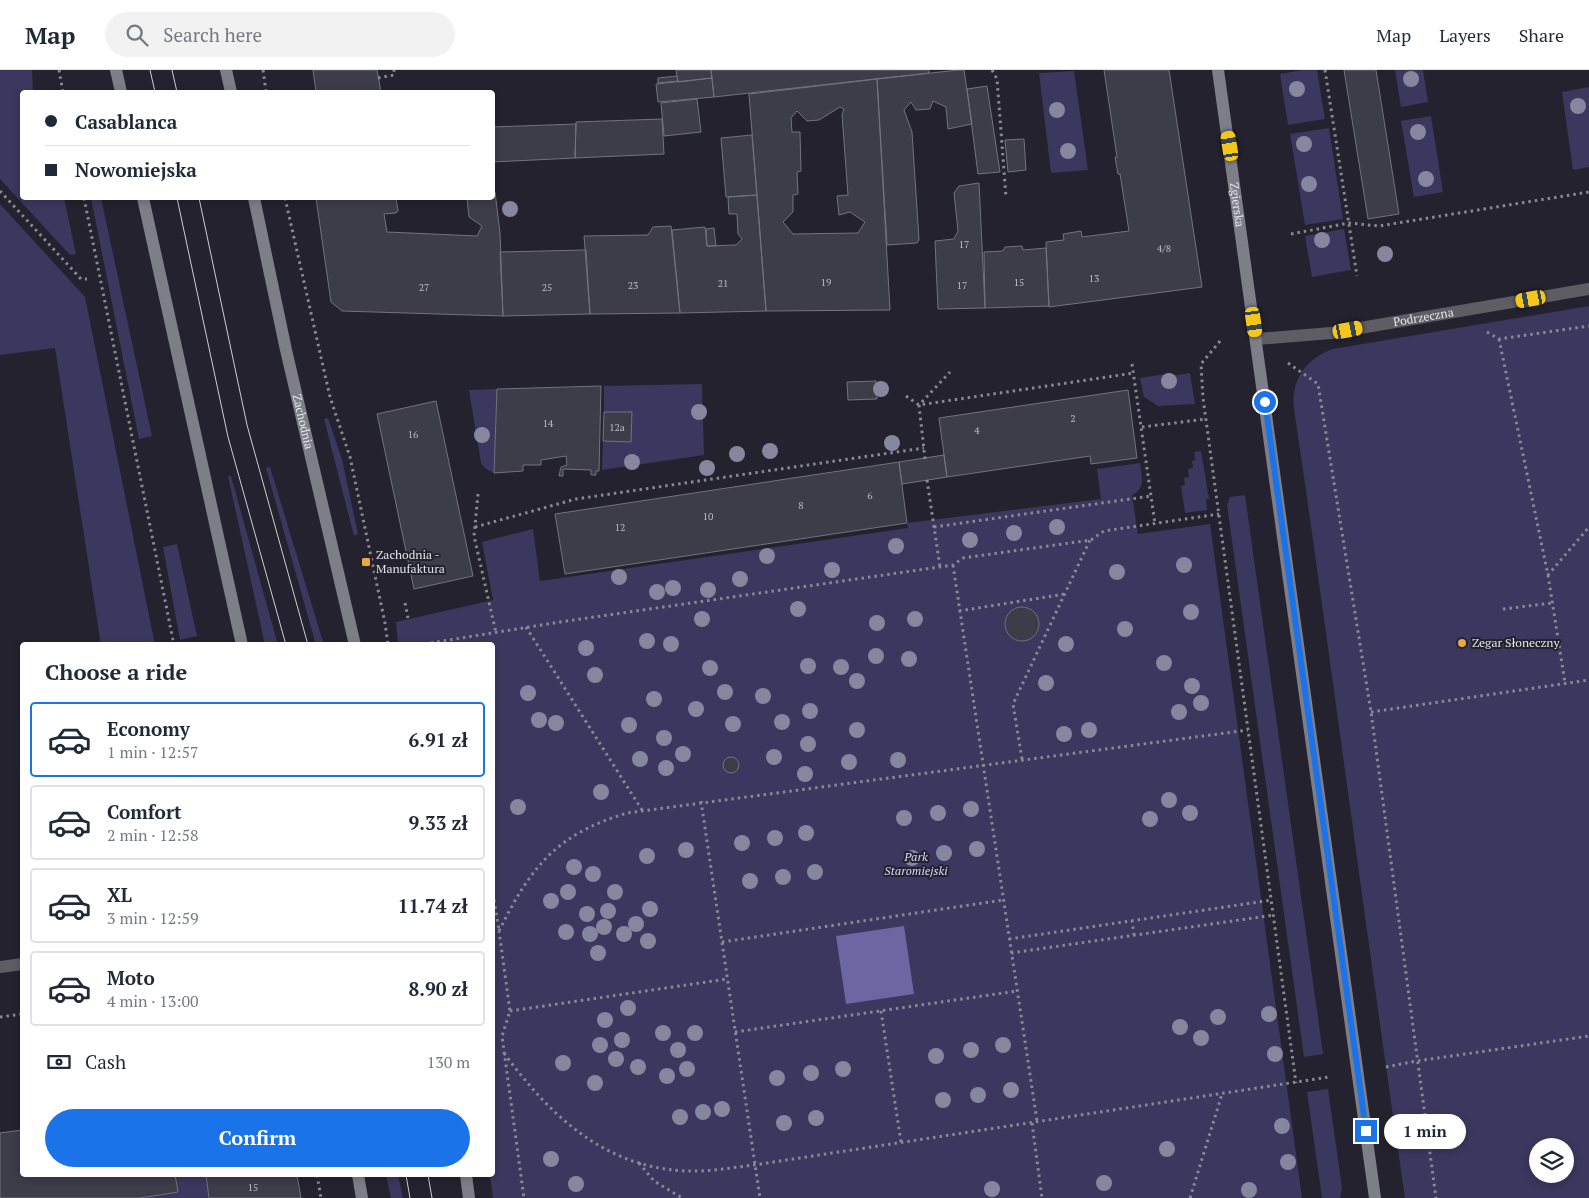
<!DOCTYPE html>
<meta charset="utf-8">
<style>
body{margin:0;font-family:"PT Serif",serif;background:#f2f2f3;color:#1f2937;height:100vh;display:flex;flex-direction:column;font-size:19px;white-space:nowrap}
*{box-sizing:border-box;margin:0}
p{font-size:16px;color:#747a83}
.icon{flex:none;width:28px;height:28px;fill:none;stroke:currentColor;stroke-width:2;stroke-linecap:round;stroke-linejoin:round}
.map{position:relative;flex:1;overflow:hidden}
.panel{position:absolute;left:20px;top:572px;width:475px;height:535px;display:flex;flex-direction:column;background:#fff;border-radius:5px;box-shadow:0 2px 8px #0003}
.panel>*{flex:none}
.top-card{position:absolute;left:20px;top:20px;width:475px;height:110px;border-radius:5px;box-shadow:0 2px 8px #0003;display:grid;align-content:center;height:110px;padding:0 25px;background:#fff}
.controls{position:absolute;left:1529px;top:1068px;display:grid;gap:10px}
.controls a{display:grid;place-items:center;width:45px;height:45px;border-radius:50%;background:#fff;box-shadow:0 2px 8px #0003;font-size:25px}
.end{position:absolute;width:22px;height:22px;margin:-11px;border:6px solid #1a73e8;background:#fff;box-shadow:0 0 0 2px #fff}
.from{border-radius:50%}
.bubble{position:absolute;height:35px;border-radius:18px;background:#fff;box-shadow:0 2px 8px #0003;font-size:16px;font-weight:800;line-height:35px;text-align:center}
.car{position:absolute;width:15px;height:30px;margin:-15px -8px;border-radius:6px;box-shadow:0 0 4px 1px #0007;background:linear-gradient(#f5c518 24%,#345 0 40%,#f5c518 0 76%,#345 0 86%,#f5c518 0)}
.top-card b{display:flex;align-items:center;gap:18px;height:48px;font-size:19px}
.top-card b+b{border-top:1px solid #e0e1e3}
.top-card i{width:12px;height:12px;background:#1f2937}
ul{padding:0;list-style:none}
li{display:flex;align-items:center;gap:15px;height:75px;margin:0 10px 8px;padding:0 15px;border:2px solid #e0e1e3;border-radius:5px}
li div{flex:1}
li b{display:block;font-size:19px}
li em{font-style:normal;font-weight:800}
li.on{border-color:#1a73e8}
li>.icon{width:45px;height:45px;stroke-width:1.5}
h2{padding:0 25px;font-size:22px;line-height:60px}
.pay{display:flex;align-items:center;gap:12px;height:55px;padding:0 25px;font-size:19px}
.pay p{margin-inline-start:auto}
.button{display:flex;gap:10px;margin-top:auto;padding:10px 25px}
.button a{flex:1;height:58px;border-radius:30px;background:#1a73e8;color:#fff;font-size:20px;font-weight:800;line-height:58px;text-align:center}
header{display:flex;align-items:center;gap:30px;box-sizing:border-box;height:70px;padding:0 25px;background:#fff;border-bottom:1px solid #e0e1e3}
header strong{font-size:24px}
nav{display:flex;gap:28px;margin-inline-start:auto;font-size:18px}
.search{width:350px;height:45px;background:#f2f2f3;display:flex;align-items:center;gap:12px;box-sizing:border-box;padding:0 18px;border-radius:28px;color:#747a83;font-size:19px}
.map>svg:first-child{display:block}
.green{fill:#3b375e;fill-rule:evenodd}
.water{fill:#6c67a2}
.building{fill:#3d3d4a;stroke:#737280;fill-rule:evenodd}
.lines{fill:none;stroke-linecap:round;stroke-linejoin:round}
.path{stroke:#898993;stroke-width:3;stroke-dasharray:2.5 4;stroke-linecap:butt}
.lane{stroke:#5d5d63;stroke-width:12}
.street{stroke:#5d5d63;stroke-width:12}
.secondary{stroke:#7e7e88;stroke-width:12}
.tram{stroke:#cdcdd5;stroke-width:1}
.tree{fill:#87869f}
.route{stroke:#1a73e8;stroke-width:6}
.poi-dot{fill:#eaaa39;stroke:#23222e;stroke-width:2}
.labels{text-anchor:middle;stroke-width:4;stroke-linejoin:round;paint-order:stroke}
.number-label{font-size:10px;fill:#babac4}
.street-label{font-size:12px;fill:#e4e4ec;stroke:#23222e}
.poi-label{font-size:12px;fill:#e4e4ec;stroke:#23222e;text-anchor:start}
.park-label{font-size:12px;font-style:italic;fill:#d9d8fb;stroke:#23222e}
</style>
<header>
<strong>Map</strong>
<div class="search"><svg class="icon" aria-label="search" viewBox="0 0 24 24"><circle cx="10" cy="10" r="6"/><path d="M15 15l6 6"/></svg>Search here</div>
<nav><a>Map</a><a>Layers</a><a>Share</a></nav>
</header>
<div class="map">
<svg width="1589" height="1128" viewBox="0 0 1589 1128">
<rect width="100%" height="100%" fill="#23222e"/>
<path class="green" d="M0,0h32l1,22h-11v106h42l12,56 -6,1 -70,-76z
M1303,0h14l8,49 -37,6 -8,-51z
M1395,0h28l5,32 -27,5z
M1074,1l14,99 -37,3 -12,-100z
M1589,17v80l-16,3 -11,-78z
M1431,46l12,76 -29,5 -13,-76z
M1329,58l14,91 -38,6 -15,-91z
M91,128h10l51,238 -13,3z
M0,134l85,93 70,348h-54l-46,-297 -55,7z
M1344,159l7,41 -39,7 -7,-41z
M1589,236v892h-184c-39,-263 -72,-526 -111,-789 -3,-29 11,-50 39,-60zM1565,1076v28h-27v-28z
M1172,303v3l18,-3 5,31 -37,2 -14,-9 -4,-19z
M702,314l2,71 -102,15 1,-29h28v-28l-27,-1v-26z
M497,319l-3,84 -8,-4 -5,-6 -12,-73z
M328,348l14,41 16,75 -4,2 -30,-117z
M1201,381l8,48h-3l1,11 -22,3 -4,-27 4,-1 -1,-7 5,-1 -1,-8 5,-1 -1,-7 3,-1 -1,-8z
M1140,393c2,13 6,25 -8,32l6,39 72,-10 92,674h-809l-3,-23h2v-530h-94l-2,-23 97,-22 -11,-58 51,-13 7,52 368,-53 -1,-5 194,-24 -4,-30z
M270,397l54,178h-8l-50,-177z
M228,406h3l47,169h-13z
M1245,425l78,559 -19,3 -77,-552 3,-8z
M177,474l20,92 -17,4 -17,-93z
M1328,1019l14,99 -2,10h-18l-15,-106z
M175,1105h31l3,23h-75l44,-6z
M386,1105h12l5,23h-12z"/>
<path class="water" d="M904,856l10,68 -68,10 -10,-68z"/>
<path class="building" d="M313,0h64l4,22h-65z
M676,0h35l1,8 -34,4z
M711,0h218v3l-215,24z
M958,0h6l8,54 -24,5 -2,-22 -13,-6 -3,8 -14,1 -5,-8 -7,8 8,22 7,108 -2,3 -30,2 -10,-166z
M1104,0h65l33,217 -153,20 -3,-65 18,-2 -1,-6 18,-3 1,6 47,-6 -9,-57h-2l-3,-17h2z
M1344,0h32l23,144 -31,5z
M677,6l1,5 -20,2v-5z
M712,8l2,19 -56,5 -2,-18z
M877,9l13,231 -124,1 -17,-217zM840,37l4,2 -2,6 6,80 -11,1 2,19 11,-3 15,10 -7,11 -65,1 -10,-12 10,-10v-17l5,-1 -1,-22 4,-1 -1,-39h-8l-1,-14 6,-7 10,10 12,-1z
M987,16l13,86 -22,2 -11,-85z
M697,29l4,33 -37,4 -3,-33z
M662,49l2,35 -89,4 1,-36z
M576,54l-1,34 -83,4v-35z
M752,65l5,60 -31,2 -5,-59z
M1024,69l2,31 -18,2 -3,-32z
M979,113l6,125 -47,1 -3,-68 19,-2 4,-8 -4,-38 5,-7z
M492,122h3l5,41 3,83 -161,-5 -11,-9 -15,-104h80l2,13 -2,2 -12,1 3,18 90,4 5,-10 -13,-9 -2,-19h25z
M757,125l9,116 -86,2 -8,-83 33,-3 2,19 29,-1 6,-6 -4,-5 -1,-20h-8l-1,-17z
M671,156l9,87 -90,1 -6,-78 64,-1 5,-8z
M714,158l2,18h-9l-1,-17z
M1022,176l1,4 23,-2 3,58 -64,2 -1,-56 19,-1 2,-4z
M586,180l4,64 -87,2 -3,-64z
M876,311l1,18 -29,1 -1,-18z
M601,316l-2,85h-3v4h-5v-5l-28,-1v7h-4l2,-9 6,-2 -1,-9 -25,4v5h-18v6l-29,2 3,-84z
M1128,320l9,68 -46,6 -1,-8 -143,21 -8,-59z
M436,331l37,175 -59,13 -37,-175z
M604,342h28l-1,30 -28,-1z
M944,385l3,22 -45,7 -3,-22z
M899,392l8,61 -342,51 -10,-60z
M1005 554a17 17 0 1 1 34 0a17 17 0 1 1-34 0Z
M723 695a8 8 0 1 1 16 0a8 8 0 1 1-16 0Z
M22,1060v45h153l3,17 -38,6h-140v-65z
M206,1105h91l4,23h-92z"/>
<g class="lines">
<path class="path" d="M59,0l4,22
M263,0l3,22
M992,0l5,9 9,118
M1325,0l32,206
M378,8l16,-3v-5
M0,121l81,88h6
M84,128l90,447
M285,128l45,199 20,60 35,166 3,22
M1291,164l58,-11 30,3 210,-34
M1487,262l12,7 90,-13
M1499,269l49,236 41,-48
M1220,271l-19,23 2,34 93,685
M1288,293l30,21 53,328 65,486
M1132,294l23,160
M906,326l13,9 215,-32
M1142,357l64,-8
M925,389l-6,-54 31,-33
M927,410l13,87
M478,424l-4,42 22,97
M475,457l101,-28 348,-51
M934,457l217,-31
M953,495l84,556
M1548,505l17,108
M405,533l3,15
M1503,539l49,-6
M959,541l106,-17
M526,557l116,183
M418,575l142,-23 393,-57 10,-7 128,-18 13,-9 115,-17
M1371,642l218,-32
M1022,689l-9,-55 77,-164
M701,731l59,397
M492,817l7,43
M1132,850l2,15
M499,861c32,-65 58,-97 128,-118l621,-83
M492,862l7,-1 11,80 -8,25 22,162
M1009,869l263,-39
M722,872l281,-42
M1011,883l263,-38
M510,941l217,-32
M881,941l20,131
M0,947l22,-3
M735,962l282,-41
M504,983c49,67 108,121 197,118 18,-1 36,-4 53,-6l575,-88
M1386,997l31,-6 172,-25
M1032,1053l10,75
M639,1093l15,18 28,17
M317,1105l4,23
M1190,1128l32,-104"/>
<path class="lane" d="M0,897l22,-3"/>
<path class="street" id="s1" d="M1257,269l74,-6 258,-44"/>
<g class="secondary">
<path d="M116,0l5,22"/>
<path d="M226,0l5,22"/>
<path id="s2" d="M1218,0l157,1128"/>
<path d="M143,128l99,447"/>
<path id="s3" d="M254,128l32,152 69,295"/>
<path d="M358,1105l4,23"/>
<path d="M466,1105l3,23"/>
</g>
<path class="tram" d="M150,0l5,22
M172,0l5,22
M177,128l51,239 58,208
M199,128l48,227 61,220
M406,1105l4,23
M428,1105l4,23"/>
</g>
<g class="tree">
<circle cx="1411" cy="9" r="8"/>
<circle cx="1297" cy="19" r="8"/>
<circle cx="1578" cy="36" r="8"/>
<circle cx="1057" cy="40" r="8"/>
<circle cx="1418" cy="62" r="8"/>
<circle cx="1304" cy="74" r="8"/>
<circle cx="1068" cy="81" r="8"/>
<circle cx="1426" cy="109" r="8"/>
<circle cx="1309" cy="114" r="8"/>
<circle cx="510" cy="139" r="8"/>
<circle cx="1322" cy="170" r="8"/>
<circle cx="1385" cy="184" r="8"/>
<circle cx="1169" cy="311" r="8"/>
<circle cx="881" cy="319" r="8"/>
<circle cx="699" cy="342" r="8"/>
<circle cx="482" cy="365" r="8"/>
<circle cx="892" cy="373" r="8"/>
<circle cx="770" cy="381" r="8"/>
<circle cx="737" cy="384" r="8"/>
<circle cx="632" cy="392" r="8"/>
<circle cx="707" cy="398" r="8"/>
<circle cx="1057" cy="457" r="8"/>
<circle cx="1014" cy="463" r="8"/>
<circle cx="970" cy="470" r="8"/>
<circle cx="896" cy="476" r="8"/>
<circle cx="767" cy="486" r="8"/>
<circle cx="1184" cy="495" r="8"/>
<circle cx="832" cy="500" r="8"/>
<circle cx="1117" cy="502" r="8"/>
<circle cx="619" cy="507" r="8"/>
<circle cx="740" cy="509" r="8"/>
<circle cx="673" cy="518" r="8"/>
<circle cx="708" cy="520" r="8"/>
<circle cx="657" cy="522" r="8"/>
<circle cx="798" cy="539" r="8"/>
<circle cx="1191" cy="542" r="8"/>
<circle cx="702" cy="549" r="8"/>
<circle cx="915" cy="549" r="8"/>
<circle cx="877" cy="553" r="8"/>
<circle cx="1125" cy="559" r="8"/>
<circle cx="647" cy="571" r="8"/>
<circle cx="671" cy="574" r="8"/>
<circle cx="1066" cy="574" r="8"/>
<circle cx="586" cy="578" r="8"/>
<circle cx="876" cy="586" r="8"/>
<circle cx="909" cy="589" r="8"/>
<circle cx="1164" cy="593" r="8"/>
<circle cx="808" cy="596" r="8"/>
<circle cx="841" cy="597" r="8"/>
<circle cx="710" cy="598" r="8"/>
<circle cx="595" cy="605" r="8"/>
<circle cx="857" cy="611" r="8"/>
<circle cx="1046" cy="613" r="8"/>
<circle cx="1192" cy="616" r="8"/>
<circle cx="725" cy="622" r="8"/>
<circle cx="528" cy="623" r="8"/>
<circle cx="763" cy="626" r="8"/>
<circle cx="654" cy="629" r="8"/>
<circle cx="1201" cy="633" r="8"/>
<circle cx="696" cy="639" r="8"/>
<circle cx="810" cy="641" r="8"/>
<circle cx="1179" cy="642" r="8"/>
<circle cx="539" cy="650" r="8"/>
<circle cx="782" cy="652" r="8"/>
<circle cx="556" cy="653" r="8"/>
<circle cx="733" cy="654" r="8"/>
<circle cx="629" cy="655" r="8"/>
<circle cx="857" cy="660" r="8"/>
<circle cx="1089" cy="660" r="8"/>
<circle cx="1064" cy="664" r="8"/>
<circle cx="664" cy="668" r="8"/>
<circle cx="808" cy="674" r="8"/>
<circle cx="683" cy="684" r="8"/>
<circle cx="774" cy="687" r="8"/>
<circle cx="640" cy="689" r="8"/>
<circle cx="898" cy="690" r="8"/>
<circle cx="849" cy="692" r="8"/>
<circle cx="666" cy="698" r="8"/>
<circle cx="805" cy="704" r="8"/>
<circle cx="601" cy="722" r="8"/>
<circle cx="1169" cy="730" r="8"/>
<circle cx="518" cy="737" r="8"/>
<circle cx="971" cy="739" r="8"/>
<circle cx="938" cy="743" r="8"/>
<circle cx="1190" cy="743" r="8"/>
<circle cx="904" cy="748" r="8"/>
<circle cx="1150" cy="749" r="8"/>
<circle cx="806" cy="763" r="8"/>
<circle cx="775" cy="768" r="8"/>
<circle cx="742" cy="773" r="8"/>
<circle cx="977" cy="779" r="8"/>
<circle cx="686" cy="780" r="8"/>
<circle cx="944" cy="783" r="8"/>
<circle cx="647" cy="786" r="8"/>
<circle cx="912" cy="788" r="8"/>
<circle cx="574" cy="797" r="8"/>
<circle cx="815" cy="802" r="8"/>
<circle cx="593" cy="804" r="8"/>
<circle cx="783" cy="807" r="8"/>
<circle cx="750" cy="811" r="8"/>
<circle cx="568" cy="822" r="8"/>
<circle cx="615" cy="822" r="8"/>
<circle cx="551" cy="831" r="8"/>
<circle cx="650" cy="839" r="8"/>
<circle cx="608" cy="841" r="8"/>
<circle cx="587" cy="844" r="8"/>
<circle cx="636" cy="854" r="8"/>
<circle cx="604" cy="857" r="8"/>
<circle cx="566" cy="862" r="8"/>
<circle cx="590" cy="864" r="8"/>
<circle cx="624" cy="864" r="8"/>
<circle cx="648" cy="871" r="8"/>
<circle cx="598" cy="883" r="8"/>
<circle cx="628" cy="938" r="8"/>
<circle cx="1269" cy="944" r="8"/>
<circle cx="1218" cy="947" r="8"/>
<circle cx="605" cy="950" r="8"/>
<circle cx="1180" cy="957" r="8"/>
<circle cx="663" cy="963" r="8"/>
<circle cx="695" cy="963" r="8"/>
<circle cx="1201" cy="968" r="8"/>
<circle cx="622" cy="970" r="8"/>
<circle cx="600" cy="975" r="8"/>
<circle cx="1003" cy="975" r="8"/>
<circle cx="678" cy="980" r="8"/>
<circle cx="971" cy="980" r="8"/>
<circle cx="1275" cy="984" r="8"/>
<circle cx="936" cy="986" r="8"/>
<circle cx="616" cy="989" r="8"/>
<circle cx="563" cy="993" r="8"/>
<circle cx="638" cy="997" r="8"/>
<circle cx="687" cy="999" r="8"/>
<circle cx="843" cy="999" r="8"/>
<circle cx="811" cy="1003" r="8"/>
<circle cx="667" cy="1006" r="8"/>
<circle cx="777" cy="1008" r="8"/>
<circle cx="595" cy="1013" r="8"/>
<circle cx="1011" cy="1020" r="8"/>
<circle cx="978" cy="1025" r="8"/>
<circle cx="943" cy="1030" r="8"/>
<circle cx="722" cy="1039" r="8"/>
<circle cx="703" cy="1042" r="8"/>
<circle cx="680" cy="1047" r="8"/>
<circle cx="816" cy="1048" r="8"/>
<circle cx="784" cy="1053" r="8"/>
<circle cx="1282" cy="1056" r="8"/>
<circle cx="1167" cy="1079" r="8"/>
<circle cx="551" cy="1089" r="8"/>
<circle cx="1288" cy="1092" r="8"/>
<circle cx="1104" cy="1113" r="8"/>
<circle cx="576" cy="1114" r="8"/>
<circle cx="992" cy="1119" r="8"/>
<circle cx="1249" cy="1120" r="8"/>
</g>
<g class="lines">
<path class="route" d="M1265,332l101,729"/>
</g>
<g class="poi-dot">
<rect x="361" y="487" width="10" height="10" rx="2.5"/>
<circle cx="1462" cy="573" r="5"/>
</g>
<g class="labels">
<g class="number-label">
<text x="964" y="178">17</text>
<text x="1164" y="182">4/8</text>
<text x="1094" y="212">13</text>
<text x="826" y="216">19</text>
<text x="1019" y="216">15</text>
<text x="723" y="217">21</text>
<text x="633" y="219">23</text>
<text x="962" y="219">17</text>
<text x="424" y="221">27</text>
<text x="547" y="221">25</text>
<text x="1073" y="352">2</text>
<text x="548" y="357">14</text>
<text x="617" y="361">12a</text>
<text x="977" y="364">4</text>
<text x="413" y="368">16</text>
<text x="870" y="429">6</text>
<text x="801" y="439">8</text>
<text x="708" y="450">10</text>
<text x="620" y="461">12</text>
<text x="253" y="1121">15</text>
</g>
<g class="street-label">
<text dy="4" stroke="none"><textPath href="#s2" startOffset="136">Zgierska</textPath></text>
<text dy="4" stroke="none"><textPath href="#s1" startOffset="168">Podrzeczna</textPath></text>
<text dy="4" stroke="none"><textPath href="#s3" startOffset="229">Zachodnia</textPath></text>
</g>
<g class="poi-label">
<text x="376" y="489">Zachodnia -<tspan x="376" dy="14">Manufaktura</tspan></text>
<text x="1472" y="577">Zegar Słoneczny</text>
</g>
<g class="park-label">
<text x="916" y="791">Park<tspan x="916" dy="14">Staromiejski</tspan></text>
</g>
</g>
</svg>
<div class="controls">
<a><svg class="icon" aria-label="layers" viewBox="0 0 24 24"><path d="M12 4l9 5-9 5-9-5zM3 14l9 5 9-5"/></svg></a>
</div>
<i class="end from" style="left:1265px;top:332px"></i>
<i class="end" style="left:1366px;top:1061px"></i>
<div class="bubble" style="left:1384px;top:1044px;width:82px">1 min</div>
<i class="car" style="left:1230px;top:76px;rotate:351deg"></i>
<i class="car" style="left:1531px;top:229px;rotate:260deg"></i>
<i class="car" style="left:1254px;top:252px;rotate:172deg"></i>
<i class="car" style="left:1348px;top:260px;rotate:79deg"></i>
<div class="top-card">
<b><i class="from"></i>Casablanca</b>
<b><i></i>Nowomiejska</b>
</div>
<section class="panel">
<h2>Choose a ride</h2>
<ul>
<li class="on"><svg class="icon" aria-label="car" viewBox="0 0 24 24"><path d="M5 17H2v-5l4-1 3-4h7l3 4 3 1v5h-3M9 17h6M6 11h13"/><circle cx="7" cy="17" r="2"/><circle cx="17" cy="17" r="2"/></svg><div><b>Economy</b><p>1 min · 12:57</p></div><em>6.91 zł</em></li>
<li><svg class="icon" aria-label="car" viewBox="0 0 24 24"><path d="M5 17H2v-5l4-1 3-4h7l3 4 3 1v5h-3M9 17h6M6 11h13"/><circle cx="7" cy="17" r="2"/><circle cx="17" cy="17" r="2"/></svg><div><b>Comfort</b><p>2 min · 12:58</p></div><em>9.33 zł</em></li>
<li><svg class="icon" aria-label="car" viewBox="0 0 24 24"><path d="M5 17H2v-5l4-1 3-4h7l3 4 3 1v5h-3M9 17h6M6 11h13"/><circle cx="7" cy="17" r="2"/><circle cx="17" cy="17" r="2"/></svg><div><b>XL</b><p>3 min · 12:59</p></div><em>11.74 zł</em></li>
<li><svg class="icon" aria-label="car" viewBox="0 0 24 24"><path d="M5 17H2v-5l4-1 3-4h7l3 4 3 1v5h-3M9 17h6M6 11h13"/><circle cx="7" cy="17" r="2"/><circle cx="17" cy="17" r="2"/></svg><div><b>Moto</b><p>4 min · 13:00</p></div><em>8.90 zł</em></li>
</ul>
<div class="pay"><svg class="icon" aria-label="cash" viewBox="0 0 24 24"><path d="M3 7h18v10H3z"/><circle cx="12" cy="12" r="2"/></svg>Cash<p>130 m</p></div>
<div class="button"><a>Confirm</a></div>
</section>
</div>
